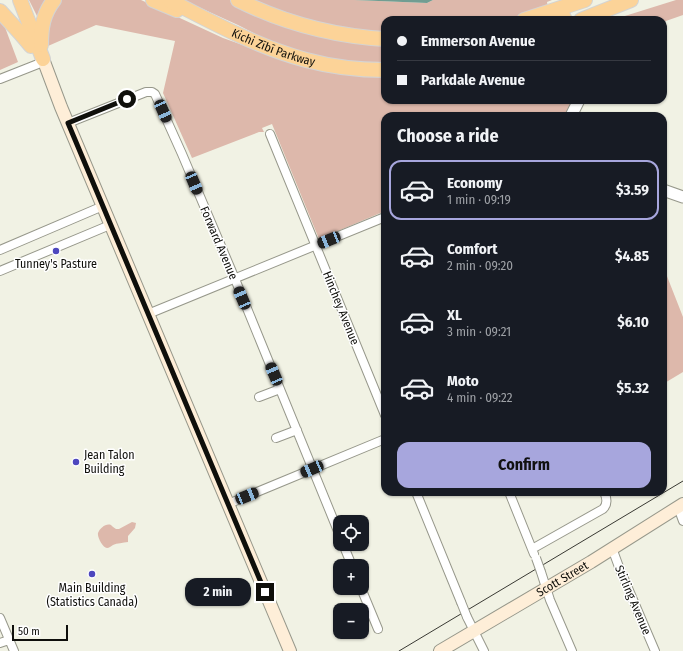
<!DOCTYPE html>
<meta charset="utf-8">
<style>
body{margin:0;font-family:"Fira Sans Condensed",sans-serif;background:#20242c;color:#f1f3f6;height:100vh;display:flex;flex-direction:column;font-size:15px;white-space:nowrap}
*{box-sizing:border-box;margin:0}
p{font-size:13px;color:#9ea1a6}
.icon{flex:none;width:22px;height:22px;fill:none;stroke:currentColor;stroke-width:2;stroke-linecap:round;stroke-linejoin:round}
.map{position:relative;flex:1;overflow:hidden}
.drawer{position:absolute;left:381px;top:112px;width:286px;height:384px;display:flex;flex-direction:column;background:#171b24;border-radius:12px;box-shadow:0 1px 3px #0004}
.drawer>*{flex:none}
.guide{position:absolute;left:381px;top:16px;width:286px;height:88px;border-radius:12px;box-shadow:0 1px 3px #0004;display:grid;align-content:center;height:88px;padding:0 16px;background:#171b24}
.tools{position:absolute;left:333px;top:515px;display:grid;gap:8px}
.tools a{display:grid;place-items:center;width:36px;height:36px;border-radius:8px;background:#171b24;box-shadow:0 1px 3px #0004;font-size:20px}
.scale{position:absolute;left:12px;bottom:10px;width:56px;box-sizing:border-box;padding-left:4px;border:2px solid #0f0f0b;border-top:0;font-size:11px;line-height:14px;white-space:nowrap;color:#0f0f0b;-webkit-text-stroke:3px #fff;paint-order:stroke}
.end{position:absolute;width:18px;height:18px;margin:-9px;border:5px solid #0f0f0b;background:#fff;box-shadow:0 0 0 2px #fff}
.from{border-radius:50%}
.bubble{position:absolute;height:28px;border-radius:12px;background:#171b24;box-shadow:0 1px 3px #0004;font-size:13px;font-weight:700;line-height:28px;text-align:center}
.car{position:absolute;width:12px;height:24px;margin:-12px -6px;border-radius:5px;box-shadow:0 0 3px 1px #0007;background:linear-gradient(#222 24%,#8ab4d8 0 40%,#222 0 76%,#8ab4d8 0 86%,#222 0)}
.guide b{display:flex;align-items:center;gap:14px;height:38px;font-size:15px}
.guide b+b{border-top:1px solid #363941}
.guide i{width:10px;height:10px;background:#f1f3f6}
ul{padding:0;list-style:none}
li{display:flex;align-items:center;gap:12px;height:60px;margin:0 8px 6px;padding:0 8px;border:2px solid transparent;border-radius:12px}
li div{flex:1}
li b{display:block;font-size:15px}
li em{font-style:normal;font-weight:700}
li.current{border-color:#a7a6dd}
li>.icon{width:36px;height:36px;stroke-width:1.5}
h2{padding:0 16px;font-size:18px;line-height:48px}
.button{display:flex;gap:8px;margin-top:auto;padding:8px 16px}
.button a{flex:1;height:46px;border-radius:12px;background:#a7a6dd;color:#111;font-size:16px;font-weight:700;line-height:46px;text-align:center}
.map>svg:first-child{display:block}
.green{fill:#ddb8ab}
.water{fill:#719d92}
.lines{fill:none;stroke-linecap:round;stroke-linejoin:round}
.minor-casing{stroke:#97988b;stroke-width:10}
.tertiary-casing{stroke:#97988b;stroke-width:13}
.secondary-casing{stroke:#97988b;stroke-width:14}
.trunk-casing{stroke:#d4d4d3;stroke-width:16}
.minor{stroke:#fff;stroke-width:8}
.tertiary{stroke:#fff;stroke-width:11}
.secondary{stroke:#feeed8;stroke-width:12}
.trunk{stroke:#fcd398;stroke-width:14}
.tram{stroke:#393933;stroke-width:1}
.minor-bridge-casing{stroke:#97988b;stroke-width:10;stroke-linecap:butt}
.minor-bridge{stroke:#fff;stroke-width:8}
.route{stroke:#0f0f0b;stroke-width:5}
.poi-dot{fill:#4d47be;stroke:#fff;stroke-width:1.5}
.labels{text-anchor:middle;stroke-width:3;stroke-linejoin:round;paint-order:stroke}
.street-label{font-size:12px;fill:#0f0f0b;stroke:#fff}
.poi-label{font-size:12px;fill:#0f0f0b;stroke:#fff}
</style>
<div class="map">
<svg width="683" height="651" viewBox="0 0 683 651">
<rect width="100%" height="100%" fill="#f1f2e4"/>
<path class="green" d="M29,0h19l-11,16z
M61,0h80l82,38 42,15 93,22 27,2v23h189l-6,16h-183v95l-66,28 -47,-115 -10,4 2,4h-5l-67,26 -29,-65 12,-52 -79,-16 -48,21 -1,-25 9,-16z
M183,0h171l73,3 6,-3h119l-5,2 3,18h-165v44l-55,-4 -55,-16 -37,-19z
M676,0h7v15l-20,7v-2h-51z
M0,14l18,48 -18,8z
M663,266l20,51v55l-20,12z
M132,522l4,1 -1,5 -7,8v6c-5,1 -11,1 -15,3 -2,1 -4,3 -6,3 -4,0 -10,-11 -9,-15 2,-5 8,-10 13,-8 1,1 3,3 5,4h3z"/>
<path class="water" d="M354,0h79l-6,3z"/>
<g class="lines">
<g class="minor-casing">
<path id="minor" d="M0,79l38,-15
M68,123l78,-31h6l3,2 27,60 53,125 105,257
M270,134l115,281
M0,250l103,-44
M0,271l110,-46
M148,314l237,-97
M259,397l21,-8
M276,438l21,-8
M416,492l45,110
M509,492l25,62
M228,504l157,-65
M678,507l5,14
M343,544l9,22
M612,548l7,19 36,84
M532,549l71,-40c5,-5 4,-11 1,-17
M541,572l9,28 22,51
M361,588l17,41
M467,617l17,34
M0,618l14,33
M0,643l9,-3"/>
</g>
<g class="tertiary-casing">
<path id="tertiary" d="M571,116l8,-16
M663,190l20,7"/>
</g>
<g class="secondary-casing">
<g id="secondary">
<path d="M43,59l18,48 229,544"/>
<path id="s1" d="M440,651l151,-89 92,-58"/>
</g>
</g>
<g class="trunk-casing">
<g id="trunk">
<path d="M20,0l23,59"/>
<path d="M153,0l24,10"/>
<path id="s2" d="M169,0c44,23 89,47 137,60 26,7 52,10 79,10"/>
<path d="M238,0c46,23 96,36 147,39"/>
<path d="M560,9l5,11"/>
<path d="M0,11l20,22 11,13"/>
<path d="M524,20l61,-20"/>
<path d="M581,20l50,-20"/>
<path d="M41,45c0,-17 2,-31 13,-45"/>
</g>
</g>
<use href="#minor" class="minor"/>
<use href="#tertiary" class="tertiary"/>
<use href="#secondary" class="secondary"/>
<use href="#trunk" class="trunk"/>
<path class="tram" d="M399,651l284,-170"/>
<g class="minor-bridge-casing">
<path id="minor-bridge" d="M536,558l5,14
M461,602l6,15"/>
</g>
<use href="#minor-bridge" class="minor-bridge"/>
</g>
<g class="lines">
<path class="route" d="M127,99l-59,24 197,469"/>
</g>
<g class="poi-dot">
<circle cx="56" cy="251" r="4"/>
<circle cx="76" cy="462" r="4"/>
<circle cx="92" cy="574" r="4"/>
</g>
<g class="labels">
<g class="street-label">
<text dy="4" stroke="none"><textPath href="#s2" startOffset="115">Kichi Zībī Parkway</textPath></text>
<text transform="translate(219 243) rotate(67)" y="4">Forward Avenue</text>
<text transform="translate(341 308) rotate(68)" y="4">Hinchey Avenue</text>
<text dy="4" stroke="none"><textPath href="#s1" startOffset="142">Scott Street</textPath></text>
<text transform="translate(633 600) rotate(67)" y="4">Stirling Avenue</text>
</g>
<g class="poi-label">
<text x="56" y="268">Tunney's Pasture</text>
<text x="84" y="459" text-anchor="start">Jean Talon<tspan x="84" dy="14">Building</tspan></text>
<text x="92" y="592">Main Building<tspan x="92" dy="14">(Statistics Canada)</tspan></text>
</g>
</g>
</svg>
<div class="tools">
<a><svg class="icon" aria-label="locate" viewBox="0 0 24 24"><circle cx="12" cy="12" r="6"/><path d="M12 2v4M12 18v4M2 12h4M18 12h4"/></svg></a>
<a>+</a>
<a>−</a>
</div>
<div class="scale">50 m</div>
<i class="end from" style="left:127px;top:99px"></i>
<i class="end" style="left:265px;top:592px"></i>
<div class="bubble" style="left:185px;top:578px;width:66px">2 min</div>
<i class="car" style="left:163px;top:111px;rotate:156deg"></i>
<i class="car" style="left:194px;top:183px;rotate:157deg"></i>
<i class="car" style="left:329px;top:240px;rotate:248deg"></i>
<i class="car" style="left:242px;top:298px;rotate:337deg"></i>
<i class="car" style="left:274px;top:374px;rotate:337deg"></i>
<i class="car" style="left:312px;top:469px;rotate:247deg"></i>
<i class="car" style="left:247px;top:496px;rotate:68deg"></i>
<div class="guide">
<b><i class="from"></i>Emmerson Avenue</b>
<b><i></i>Parkdale Avenue</b>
</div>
<section class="drawer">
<h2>Choose a ride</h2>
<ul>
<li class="current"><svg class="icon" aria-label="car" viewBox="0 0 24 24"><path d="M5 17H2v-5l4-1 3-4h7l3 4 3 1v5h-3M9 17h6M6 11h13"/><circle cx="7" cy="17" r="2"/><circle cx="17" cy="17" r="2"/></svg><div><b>Economy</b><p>1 min · 09:19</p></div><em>$3.59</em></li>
<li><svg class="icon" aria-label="car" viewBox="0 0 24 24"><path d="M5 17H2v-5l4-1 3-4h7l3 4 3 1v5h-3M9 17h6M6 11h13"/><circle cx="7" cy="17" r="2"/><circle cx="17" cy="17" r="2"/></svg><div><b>Comfort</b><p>2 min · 09:20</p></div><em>$4.85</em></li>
<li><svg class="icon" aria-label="car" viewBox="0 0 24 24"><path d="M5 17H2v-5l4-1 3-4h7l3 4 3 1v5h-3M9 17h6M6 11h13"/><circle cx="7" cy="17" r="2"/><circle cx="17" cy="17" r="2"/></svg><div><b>XL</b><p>3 min · 09:21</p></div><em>$6.10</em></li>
<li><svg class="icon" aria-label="car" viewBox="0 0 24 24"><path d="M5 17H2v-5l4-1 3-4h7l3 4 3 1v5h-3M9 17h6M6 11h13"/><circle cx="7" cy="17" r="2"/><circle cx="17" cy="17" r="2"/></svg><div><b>Moto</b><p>4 min · 09:22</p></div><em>$5.32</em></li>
</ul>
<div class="button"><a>Confirm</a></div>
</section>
</div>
